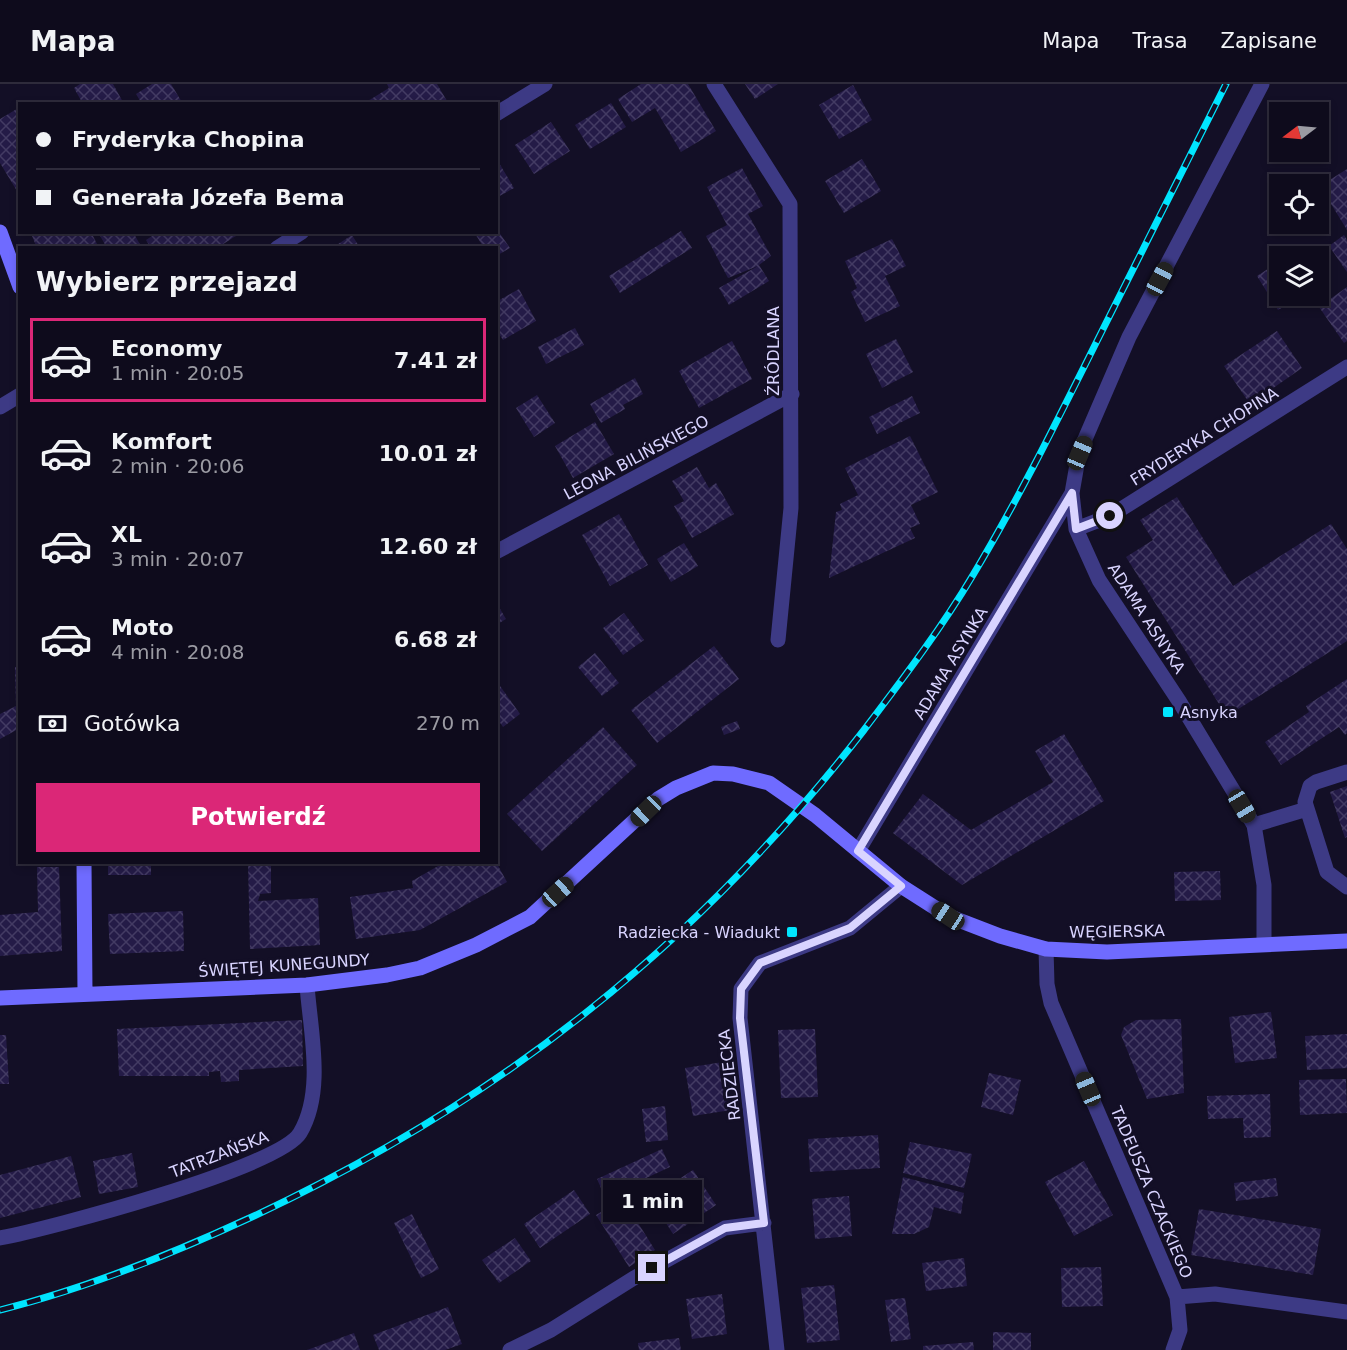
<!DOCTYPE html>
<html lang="pl">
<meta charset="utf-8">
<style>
body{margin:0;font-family:"DejaVu Sans",sans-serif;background:#1c1929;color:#f1f3f6;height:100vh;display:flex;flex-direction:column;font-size:22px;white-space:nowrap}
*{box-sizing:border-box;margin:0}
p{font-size:20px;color:#9b9ba3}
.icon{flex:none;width:33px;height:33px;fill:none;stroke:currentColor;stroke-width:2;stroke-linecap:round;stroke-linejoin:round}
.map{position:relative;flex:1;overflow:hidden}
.details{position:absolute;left:18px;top:162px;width:480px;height:618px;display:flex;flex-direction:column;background:#0e0b1c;border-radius:0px;box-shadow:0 3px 9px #0003,0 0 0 2px #2e2b3b}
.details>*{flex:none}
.banner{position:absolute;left:18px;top:18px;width:480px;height:132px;border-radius:0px;box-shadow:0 3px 9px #0003,0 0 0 2px #2e2b3b;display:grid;align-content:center;height:132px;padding:0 18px;background:#0e0b1c}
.needle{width:39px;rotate:254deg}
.buttons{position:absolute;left:1269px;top:18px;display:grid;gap:12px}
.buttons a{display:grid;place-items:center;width:60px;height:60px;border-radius:0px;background:#0e0b1c;box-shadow:0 3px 9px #0003,0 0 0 2px #2e2b3b;font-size:30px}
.end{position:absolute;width:27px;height:27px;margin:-14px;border:8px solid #d9d4ff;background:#111;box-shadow:0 0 0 3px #111}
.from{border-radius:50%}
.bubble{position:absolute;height:42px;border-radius:0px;background:#0e0b1c;box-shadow:0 3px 9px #0003,0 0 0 2px #2e2b3b;font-size:20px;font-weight:600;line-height:42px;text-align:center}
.car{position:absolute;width:18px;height:36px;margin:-18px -9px;border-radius:8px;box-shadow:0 0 4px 2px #0007;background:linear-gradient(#222 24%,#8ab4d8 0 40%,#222 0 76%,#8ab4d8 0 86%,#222 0)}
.banner b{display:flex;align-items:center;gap:21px;height:57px;font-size:22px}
.banner b+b{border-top:2px solid #2e2b3b}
.banner i{width:15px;height:15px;background:#f1f3f6}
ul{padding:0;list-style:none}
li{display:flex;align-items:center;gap:18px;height:84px;margin:0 12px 9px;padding:0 6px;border:3px solid transparent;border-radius:0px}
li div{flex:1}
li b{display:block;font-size:22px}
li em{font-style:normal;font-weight:600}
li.current{border-color:#db2777}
li>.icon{width:54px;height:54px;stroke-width:1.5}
h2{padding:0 18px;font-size:27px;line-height:72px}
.pay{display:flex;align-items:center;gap:15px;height:66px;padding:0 18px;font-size:22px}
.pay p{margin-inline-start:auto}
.action{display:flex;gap:12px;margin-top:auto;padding:12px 18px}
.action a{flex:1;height:69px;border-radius:0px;background:#db2777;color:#fff;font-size:24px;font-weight:600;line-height:69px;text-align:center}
header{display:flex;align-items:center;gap:36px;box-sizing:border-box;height:84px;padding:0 30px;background:#0e0b1c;border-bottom:2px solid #2e2b3b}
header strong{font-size:28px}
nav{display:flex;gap:33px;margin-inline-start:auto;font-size:21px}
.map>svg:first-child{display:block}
.building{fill:url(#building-cross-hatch)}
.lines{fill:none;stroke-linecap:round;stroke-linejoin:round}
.lane{stroke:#3d3a85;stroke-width:15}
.street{stroke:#3d3a85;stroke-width:15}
.secondary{stroke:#6f6bff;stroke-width:15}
.rail-casing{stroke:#00e5ff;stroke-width:7}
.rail{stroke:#130f26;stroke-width:4.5;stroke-dasharray:14;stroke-linecap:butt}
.route{stroke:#d9d4ff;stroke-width:8}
.poi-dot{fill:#00e5ff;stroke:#130f26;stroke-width:2}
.labels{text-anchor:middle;stroke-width:6;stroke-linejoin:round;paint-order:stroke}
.street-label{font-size:16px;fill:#d9d4ff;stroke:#130f26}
.poi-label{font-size:16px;fill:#d9d4ff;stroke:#130f26;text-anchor:start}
</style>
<header>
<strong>Mapa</strong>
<nav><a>Mapa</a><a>Trasa</a><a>Zapisane</a></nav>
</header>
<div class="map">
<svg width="1347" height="1266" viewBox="0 0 1347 1266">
<defs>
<pattern id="building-cross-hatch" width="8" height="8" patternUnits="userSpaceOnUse" patternTransform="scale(1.5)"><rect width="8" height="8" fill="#241b47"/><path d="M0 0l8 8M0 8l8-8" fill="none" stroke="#433b63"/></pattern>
</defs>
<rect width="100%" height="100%" fill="#130f26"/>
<path class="building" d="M80,0h33l11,20h-41l-9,-16z
M152,0h19l12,20h-41l-6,-10z
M387,0h50l10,17 -5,3h-79l26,-16z
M641,0h47l28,47 -35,21 -26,-44 -23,14 -14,-23z
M745,0h33l-23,15z
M853,1l19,35 -33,19 -20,-34z
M611,19l15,24 -36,22 -15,-24z
M20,23v89l-20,-33v-44z
M551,38l19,29 -36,23 -19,-29z
M496,74l18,30 -18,10z
M862,75l19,32 -37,22 -19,-32z
M742,84l21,38 -15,8 23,42 -12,9 10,16 -40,24 -10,-17 39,-22 -30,12 -22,-42 21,-11 -20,-38z
M1347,85v61l-27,-44z
M496,144l14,20 -14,8v-8h-12l-10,-16h22z
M681,147l11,17 -72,45 -11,-17z
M39,148h52l8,16h-62l-5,-12z
M133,148l9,16h-35l-8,-14z
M158,148h84l-25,16h-66l-5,-8z
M352,151l8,13h-28z
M1344,151l3,5v32l-18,-26z
M892,155l14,27 -21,10 15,30 -35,16 -14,-30 6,-4 -12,-27z
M1274,181l6,9v22h12l3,4 -17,10 -21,-34z
M1347,203v54l-3,2 -25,-36z
M519,205l17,32 -33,19 -7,-11v-27z
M575,244l9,17 -38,19 -8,-17z
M1277,247l25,37 -52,36 -26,-38z
M896,255l17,33 -31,16 -16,-34z
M732,257l20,38 -53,29 -20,-37z
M635,294l8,16 -20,11 2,4 -24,14 -11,-19z
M537,311l18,28 -21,14 -18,-29z
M912,312l8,17 -43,21 -8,-17z
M595,338l19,32 -41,24 -18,-32z
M910,352l28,56 -27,13 9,19 -10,4 5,10 -86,40 7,-66 6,-2 -2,-6 18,-9 -13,-27z
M697,383l12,21 7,-5 18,31 -42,24 -18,-32 10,-5 -12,-20z
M1177,413l56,89 98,-62 16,25v92l-112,70 -14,-4 -95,-150 27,-17 -13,-20z
M619,430l29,51 -38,21 -28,-51z
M684,459l14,23 -27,16 -14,-23z
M496,518l10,17 -10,6z
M624,529l20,27 -21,15 -20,-27z
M714,562l25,33 -82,64 -26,-33z
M595,569l24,30 -17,13 -24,-29z
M15,583h5v61l-20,11v-25l16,-8z
M1347,595v54l-2,2 -6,-8 -58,38 -16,-23 44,-30 -3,-6z
M498,599l22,31 -17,13 -7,-10z
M737,637l3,8 -16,6 -3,-8z
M603,643l34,38 -95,86 -35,-37z
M1064,650l40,67 -142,84 -69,-52 30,-39 48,36 82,-48 -18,-31z
M1347,702v51l-2,1 -15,-46z
M108,778h43v13h-43z
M248,778h23v31l-11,1 -2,7 60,-3 2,47 -70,4z
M445,778h51l11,20 -87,48 -64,9 -6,-42 63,-9 -1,-7z
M37,783h22l3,84 -62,5v-41l38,-3z
M1220,787l1,29 -46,1 -1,-29z
M183,827l1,40 -74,3 -2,-40z
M1271,928l6,46 -42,5 -6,-46z
M1181,935l3,74 -37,6 -26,-64 3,-8 12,-7z
M302,936l1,46 -64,4v11l-18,1 -1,-11 -11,1v4h-90l-2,-47z
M815,945l3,68 -37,1 -3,-68z
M1347,950v34l-40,2 -2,-34z
M0,951h6l3,49h-9z
M723,978l8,48 -38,6 -8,-48z
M989,989l32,7 -8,35 -32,-8z
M1346,995l1,34 -47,2 -1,-35z
M1270,1010l1,43 -27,1 -1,-20 -35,1 -1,-23z
M665,1022l3,34 -22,2 -4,-33z
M878,1051l2,33 -70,4 -2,-33z
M910,1058l62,12 -8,34 -61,-15z
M662,1065l8,18 -65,30 -8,-18z
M132,1069l6,34 -39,7 -6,-33z
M71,1072l10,41 -81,21v-43z
M1084,1077l29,54 -39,21 -29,-54z
M693,1086l23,35 -43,29 -23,-36z
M903,1093l61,16 -3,21 -27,-7 -5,20 -15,7h-22z
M1276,1094l2,18 -42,5 -2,-18z
M574,1106l16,24 -50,34 -16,-24z
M849,1112l3,40 -37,3 -3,-40z
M623,1115l32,51 -26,17 -33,-52z
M1199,1125l122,20 -8,46 -122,-20z
M412,1130l27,55 -18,9 -27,-55z
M515,1154l16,23 -32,22 -17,-23z
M964,1174l3,28 -41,5 -4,-28z
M1101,1183l2,39 -41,1 -1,-39z
M834,1201l6,55 -33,3 -6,-55z
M722,1210l5,40 -35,5 -6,-40z
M905,1214l6,41 -20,3 -6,-42z
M448,1223l14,37 -17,6h-66l-6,-15z
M993,1248l38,1v17h-38z
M354,1249l6,17h-53z
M679,1254l2,12h-42l-1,-7z
M973,1258l1,8h-51v-4z"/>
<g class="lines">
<path class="lane" d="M1347,688l-31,10 -6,4 -5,16 22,70 20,15
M1254,741l53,-16"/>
<path class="street" d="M714,0l76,120 1,304 -13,132
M1262,0l-133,253 -50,116 -7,40 4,36 23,51 80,121 75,124 10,60v59
M496,30l49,-30
M277,164l25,-16
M0,323l20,-12
M1076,445l34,-13 237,-149
M496,468l296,-158
M858,767l214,-358
M1046,865l1,35 4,19 126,294 3,33 -7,20
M0,1154c48,-9 279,-70 300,-105 25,-42 10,-103 7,-148
M1177,1213l38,-3 132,18
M510,1266l41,-20 83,-52 91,-50 39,-5
M777,1266l-37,-332 1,-29 19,-26 90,-35 51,-42"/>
<path class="secondary" d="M0,148l20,55
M84,778l1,132
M0,914l307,-13 80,-10 33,-7 56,-23 54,-28 128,-118 18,-11 37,-15 20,1 36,9 46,32 86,71 47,30 52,20 46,13 61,3 240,-11"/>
<g class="rail-casing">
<path id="rail" d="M0,1226c88,-22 172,-56 254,-94 246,-115 444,-272 610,-486 38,-50 77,-101 109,-155 45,-75 84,-154 123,-232 43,-86 87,-173 130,-259"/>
</g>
<use href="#rail" class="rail"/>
</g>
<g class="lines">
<path class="route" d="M652,1184l73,-40 39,-5 -24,-205 1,-29 19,-26 90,-35 51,-42 -43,-35 214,-358 4,36 34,-13"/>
</g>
<g class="poi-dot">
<rect x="1162" y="622" width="12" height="12" rx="3"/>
<rect x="786" y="842" width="12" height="12" rx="3"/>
</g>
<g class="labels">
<g class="street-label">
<text transform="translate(773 267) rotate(-90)" y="6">ŹRÓDLANA</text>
<text transform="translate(1204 352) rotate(-32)" y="6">FRYDERYKA CHOPINA</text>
<text transform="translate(636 373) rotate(-28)" y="6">LEONA BILIŃSKIEGO</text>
<text transform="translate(1147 534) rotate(57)" y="6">ADAMA ASNYKA</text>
<text transform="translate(950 579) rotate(-59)" y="6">ADAMA ASYNKA</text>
<text transform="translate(1117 847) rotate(-1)" y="6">WĘGIERSKA</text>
<text transform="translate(284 881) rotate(-4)" y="6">ŚWIĘTEJ KUNEGUNDY</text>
<text transform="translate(729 991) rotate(-97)" y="6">RADZIECKA</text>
<text transform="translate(219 1070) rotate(-21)" y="6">TATRZAŃSKA</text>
<text transform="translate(1152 1108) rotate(67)" y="6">TADEUSZA CZACKIEGO</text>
</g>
<g class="poi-label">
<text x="1180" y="634">Asnyka</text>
<text x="780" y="854" text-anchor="end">Radziecka - Wiadukt</text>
</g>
</g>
</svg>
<div class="buttons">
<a><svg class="needle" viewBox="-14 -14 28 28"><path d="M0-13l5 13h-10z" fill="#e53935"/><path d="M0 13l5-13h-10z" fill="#9b9ba3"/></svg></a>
<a><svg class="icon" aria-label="locate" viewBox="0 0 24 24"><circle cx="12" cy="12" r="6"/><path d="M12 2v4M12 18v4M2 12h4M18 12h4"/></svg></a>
<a><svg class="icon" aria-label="layers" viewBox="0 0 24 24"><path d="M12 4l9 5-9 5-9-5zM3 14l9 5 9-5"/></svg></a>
</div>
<i class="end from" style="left:1110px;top:432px"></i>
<i class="end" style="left:652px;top:1184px"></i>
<div class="bubble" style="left:603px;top:1096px;width:99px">1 min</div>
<i class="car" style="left:1160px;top:195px;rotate:28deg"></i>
<i class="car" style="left:1080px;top:369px;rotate:23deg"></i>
<i class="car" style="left:1242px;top:722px;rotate:149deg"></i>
<i class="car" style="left:646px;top:727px;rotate:226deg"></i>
<i class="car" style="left:558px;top:808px;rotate:48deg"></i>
<i class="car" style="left:948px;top:832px;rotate:303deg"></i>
<i class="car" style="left:1088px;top:1005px;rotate:337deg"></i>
<div class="banner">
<b><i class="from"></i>Fryderyka Chopina</b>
<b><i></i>Generała Józefa Bema</b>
</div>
<section class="details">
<h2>Wybierz przejazd</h2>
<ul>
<li class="current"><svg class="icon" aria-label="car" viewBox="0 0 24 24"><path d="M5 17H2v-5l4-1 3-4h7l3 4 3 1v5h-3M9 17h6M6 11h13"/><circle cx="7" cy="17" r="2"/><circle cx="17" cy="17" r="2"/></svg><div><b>Economy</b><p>1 min · 20:05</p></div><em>7.41 zł</em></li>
<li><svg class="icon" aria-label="car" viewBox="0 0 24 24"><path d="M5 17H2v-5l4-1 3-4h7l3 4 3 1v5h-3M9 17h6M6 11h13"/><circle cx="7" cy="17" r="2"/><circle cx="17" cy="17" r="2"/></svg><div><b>Komfort</b><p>2 min · 20:06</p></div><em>10.01 zł</em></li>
<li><svg class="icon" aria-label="car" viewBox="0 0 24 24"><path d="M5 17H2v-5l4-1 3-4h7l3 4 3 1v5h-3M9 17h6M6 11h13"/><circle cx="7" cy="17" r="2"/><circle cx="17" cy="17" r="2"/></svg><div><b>XL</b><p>3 min · 20:07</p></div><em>12.60 zł</em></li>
<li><svg class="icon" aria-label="car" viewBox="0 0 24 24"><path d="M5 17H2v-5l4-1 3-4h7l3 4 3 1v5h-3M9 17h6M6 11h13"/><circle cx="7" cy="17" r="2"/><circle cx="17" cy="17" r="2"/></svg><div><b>Moto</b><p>4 min · 20:08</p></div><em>6.68 zł</em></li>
</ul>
<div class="pay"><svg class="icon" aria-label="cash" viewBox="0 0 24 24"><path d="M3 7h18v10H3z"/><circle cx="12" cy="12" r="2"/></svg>Gotówka<p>270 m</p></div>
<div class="action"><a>Potwierdź</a></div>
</section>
</div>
